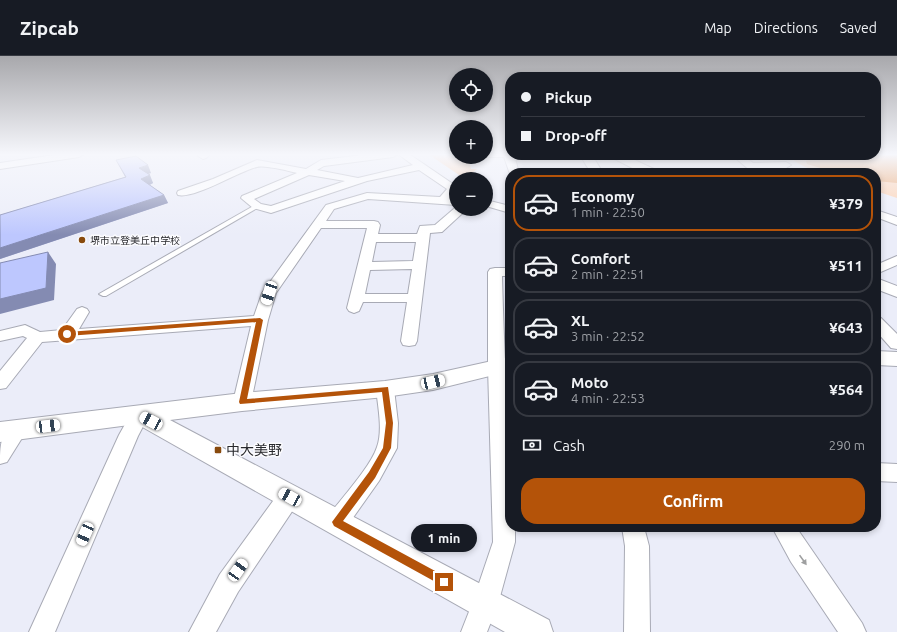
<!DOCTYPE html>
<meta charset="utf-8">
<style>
body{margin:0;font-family:Ubuntu,"Noto Sans JP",sans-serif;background:#242831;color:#f1f3f6;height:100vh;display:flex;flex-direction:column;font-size:15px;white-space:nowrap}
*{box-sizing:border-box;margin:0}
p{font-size:13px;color:#9ea1a6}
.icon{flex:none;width:22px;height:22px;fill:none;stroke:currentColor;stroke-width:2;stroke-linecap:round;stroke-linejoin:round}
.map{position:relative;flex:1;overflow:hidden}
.drawer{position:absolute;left:505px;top:112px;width:376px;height:364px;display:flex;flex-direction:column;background:#171b24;border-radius:16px;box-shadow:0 2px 6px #0003}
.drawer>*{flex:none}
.guide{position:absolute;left:505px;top:16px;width:376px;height:88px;border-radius:16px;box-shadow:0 2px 6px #0003;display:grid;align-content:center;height:88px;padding:0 16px;background:#171b24}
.controls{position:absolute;left:449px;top:12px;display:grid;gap:8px}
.controls a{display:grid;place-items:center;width:44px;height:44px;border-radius:50%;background:#171b24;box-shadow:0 2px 6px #0003;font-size:20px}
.end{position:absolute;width:18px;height:18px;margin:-9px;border:5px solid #b45309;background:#fff;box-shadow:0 0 0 2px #fff}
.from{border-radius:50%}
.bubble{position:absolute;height:28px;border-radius:14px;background:#171b24;box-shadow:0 2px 6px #0003;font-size:13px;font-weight:600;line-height:28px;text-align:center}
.car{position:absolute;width:12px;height:24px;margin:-12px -6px;border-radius:5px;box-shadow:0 0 3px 1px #0007;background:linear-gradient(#fff 24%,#345 0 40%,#fff 0 76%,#345 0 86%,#fff 0)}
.guide b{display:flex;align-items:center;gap:14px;height:38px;font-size:15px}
.guide b+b{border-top:1px solid #363941}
.guide i{width:10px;height:10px;background:#f1f3f6}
ul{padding:7px 0 0;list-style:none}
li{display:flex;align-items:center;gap:12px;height:56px;margin:0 8px 6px;padding:0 8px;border:2px solid #363941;border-radius:16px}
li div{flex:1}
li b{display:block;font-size:15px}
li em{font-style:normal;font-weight:600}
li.on{border-color:#b45309}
li>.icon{width:36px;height:36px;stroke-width:1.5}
.pay{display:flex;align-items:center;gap:10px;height:44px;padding:0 16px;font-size:15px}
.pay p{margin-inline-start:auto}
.action{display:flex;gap:8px;margin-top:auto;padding:8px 16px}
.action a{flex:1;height:46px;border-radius:16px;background:#b45309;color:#fff;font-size:16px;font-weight:600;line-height:46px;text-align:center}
header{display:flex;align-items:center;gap:24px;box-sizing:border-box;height:56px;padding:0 20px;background:#171b24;border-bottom:1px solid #363941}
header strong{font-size:19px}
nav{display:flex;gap:22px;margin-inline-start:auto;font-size:14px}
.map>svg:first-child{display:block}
.green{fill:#fecba6}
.water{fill:#e89552}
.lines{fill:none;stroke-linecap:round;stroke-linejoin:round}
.service-casing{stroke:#a8aab5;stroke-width:2}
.minor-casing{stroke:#a8aab5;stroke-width:2}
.tertiary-casing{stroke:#a8aab5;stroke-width:2}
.service{fill:#fff;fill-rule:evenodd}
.minor{fill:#fff;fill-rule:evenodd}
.tertiary{fill:#fff;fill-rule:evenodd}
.wall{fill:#a3abda}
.shaded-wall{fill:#848bb2}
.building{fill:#bdc7fe;stroke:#848bb2}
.oneway{fill:#9e9fa0}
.route{fill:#b45309}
.poi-dot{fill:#884a0d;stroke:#fbfbfe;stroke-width:1.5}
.labels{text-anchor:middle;stroke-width:3;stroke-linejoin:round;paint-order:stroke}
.far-poi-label{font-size:10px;fill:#28292d;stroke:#fbfbfe;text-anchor:start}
.near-poi-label{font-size:14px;fill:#28292d;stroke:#fbfbfe;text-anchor:start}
</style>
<header>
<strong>Zipcab</strong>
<nav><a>Map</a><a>Directions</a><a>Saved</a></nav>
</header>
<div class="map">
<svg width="897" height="576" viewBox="0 0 897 576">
<rect width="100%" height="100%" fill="#ebedf9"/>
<path class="green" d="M428,98h23l5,3h12l3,12h6l-12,10z
M876,98h21v44l-21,-7v-18c-31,0 -58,6 -84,-14v-4z"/>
<path class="water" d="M876,98h21v29l-21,-2v-8h-39l-30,-9 -1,-3 15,-6z"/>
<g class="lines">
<g class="service-casing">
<path id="service" d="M257,148l2,1v2l-153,89h-3l-4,-2z"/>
</g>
<g class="minor-casing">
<path id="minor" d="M61,98h23l-5,3 -79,12v-6z
M200,98h10l-4,4 -3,1 -5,-3z
M371,98h27l-5,3 -69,9 -7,4 41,8 55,-13 -15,-11h11l47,32v6l-5,6 5,1v6l-88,-6 -34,10 -8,12h48l4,1 2,3 -2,9h39l3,-8 15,-1 21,-18v2h11l-25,23 -12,1 -13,108 -2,4 -6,1 -6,-1 -2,-4 6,-39h-44l-4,9 -5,2 -5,-2 -2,-3 20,-80h-46l-45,65 -8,27 -17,82 -3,5 -6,2 -6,-2 -3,-5 18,-76 -209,16 -36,46 -6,1v-18l27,-33 -4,-2 -23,5v-10l25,-6 15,7 22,-2 15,-21 5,-2 5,2 2,3 -10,17 175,-13 8,-23 64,-88 41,-12 73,4 7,-8 -28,-19 -52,11 -96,32 -18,-5 -12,-10 1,-2 55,-23c-8,-2 -33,-8 -40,-6 -18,4 -62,32 -79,28l-1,-2 1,-2 35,-12 44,-19 49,9 15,-9zM309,119l36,6 -74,25 -10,-2 -7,-5zM376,186h40l-3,19 -41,1zM412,213l-4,25h-43l5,-24z
M450,98h6v3h3c-4,1 -6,1 -9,-3z
M486,98l28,1 5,18h-9v1l-6,-17h-18z
M732,99h11l10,8 33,-1 5,3 -5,3 -26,1 2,4h-9z
M486,144l24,6v7l-24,-7z
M876,154l21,7v8l-21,-8z
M897,200v9l-21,9v-9z
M495,212h15v8h-8c2,84 8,167 8,251h5v15l-17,62 -11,28h-26l11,-28 21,-62 -5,-175v-95l2,-3z
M876,260l5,2 16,16v15l-6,-1 -15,-17z
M385,326l6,2 3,5 4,34 -1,25 -18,33 -34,48 -8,4 -8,-4 -3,-7 3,-7c13,-17 42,-49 48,-68 6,-16 1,-41 -1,-58l3,-5z
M140,352l7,2 2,5 -11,21 -83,196h-26l90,-197 14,-25z
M17,366l7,3 3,5 -20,32 -7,2c0,-16 0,-35 17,-42z
M876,407l21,1v18l-21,-1z
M289,431l8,3 3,7 -3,7 -59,88 -22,40h-27l31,-58 61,-84z
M622,471h22l5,19 1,86h-26l1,-86z
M772,471h24l66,96 4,9h-28l-47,-70z"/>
</g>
<g class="tertiary-casing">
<path id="tertiary" d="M580,99h12l11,18h-12z
M609,99h15l32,15 2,3h-16l-31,-16z
M876,222l21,8v11l-21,-8z
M876,295l21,1v14l-21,-1z
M510,301v14l-77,19 -48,7 -143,14 -72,9 379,200 4,12h-48l-368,-208 -137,18v-20l242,-29 143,-12 48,-7z"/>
</g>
<use href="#service" class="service"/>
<use href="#minor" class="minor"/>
<use href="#tertiary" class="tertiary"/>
</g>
<path class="wall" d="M116,104l35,13 -3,1 5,9 -3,2 14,10 4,8 -168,56v-44l125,-38z"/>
<path class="shaded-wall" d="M148,109l3,8 -8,2 -4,-7z
M150,119l3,8 -8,4 -4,-8z
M164,139l4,8 -168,56v-11z
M48,196l8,12 -2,36 -54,14v-15z"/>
<path class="building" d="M136,100l12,9 -9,3 11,7 -9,4 23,16 -164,53v-33l126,-38 -10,-17z
M48,196l-2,36 -46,11v-36z"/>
<defs><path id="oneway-solid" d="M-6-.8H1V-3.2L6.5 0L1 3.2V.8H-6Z"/></defs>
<use class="oneway" href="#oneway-solid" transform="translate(803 504) rotate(55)"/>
<linearGradient id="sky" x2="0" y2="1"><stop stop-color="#a8a8ac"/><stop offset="0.55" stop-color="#f6f7fc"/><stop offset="1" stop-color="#f6f7fc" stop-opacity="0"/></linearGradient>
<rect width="897" height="179" fill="url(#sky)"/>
<path class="route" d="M260,262l3,2 -16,79 141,-12 5,36 -2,25 -16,30 -32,43 105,57 1,4 -1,3 -4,2 -3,-2 -107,-59 -2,-4 37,-50 14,-24 3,-25 -4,-31 -142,12 -1,-2 17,-80 -189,14 -3,-2 3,-2z"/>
<g class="poi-dot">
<circle cx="82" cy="184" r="4"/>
<rect x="214" y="390" width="8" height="8" rx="2"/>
</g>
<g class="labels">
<g class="far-poi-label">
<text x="90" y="188">堺市立登美丘中学校</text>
</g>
<g class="near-poi-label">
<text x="226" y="399">中大美野</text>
</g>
</g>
</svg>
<div class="controls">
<a><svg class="icon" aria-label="locate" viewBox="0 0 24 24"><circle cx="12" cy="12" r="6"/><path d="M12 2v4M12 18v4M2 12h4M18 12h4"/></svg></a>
<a>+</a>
<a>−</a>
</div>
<i class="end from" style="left:67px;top:278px"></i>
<i class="end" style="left:444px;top:526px"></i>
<div class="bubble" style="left:411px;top:468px;width:66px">1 min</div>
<i class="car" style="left:269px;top:237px;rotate:198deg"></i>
<i class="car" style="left:433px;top:326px;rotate:77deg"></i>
<i class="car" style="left:151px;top:365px;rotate:298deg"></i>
<i class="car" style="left:48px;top:370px;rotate:83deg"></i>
<i class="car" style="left:290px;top:441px;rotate:299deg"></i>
<i class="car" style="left:85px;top:478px;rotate:204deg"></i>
<i class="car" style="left:238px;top:514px;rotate:35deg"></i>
<div class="guide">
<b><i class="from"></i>Pickup</b>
<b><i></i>Drop-off</b>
</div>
<section class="drawer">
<ul>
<li class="on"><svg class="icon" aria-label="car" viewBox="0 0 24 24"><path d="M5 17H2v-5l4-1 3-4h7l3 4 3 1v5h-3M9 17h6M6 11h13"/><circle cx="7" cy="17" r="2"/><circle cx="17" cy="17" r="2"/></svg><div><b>Economy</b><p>1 min · 22:50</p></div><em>¥379</em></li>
<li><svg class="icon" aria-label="car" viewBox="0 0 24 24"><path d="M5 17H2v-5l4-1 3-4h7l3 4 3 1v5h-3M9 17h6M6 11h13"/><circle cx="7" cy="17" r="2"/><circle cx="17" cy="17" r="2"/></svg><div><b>Comfort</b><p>2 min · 22:51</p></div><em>¥511</em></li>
<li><svg class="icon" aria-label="car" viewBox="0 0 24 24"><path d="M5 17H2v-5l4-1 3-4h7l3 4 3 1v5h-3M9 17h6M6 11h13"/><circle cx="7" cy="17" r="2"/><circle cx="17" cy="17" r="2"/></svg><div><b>XL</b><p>3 min · 22:52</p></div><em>¥643</em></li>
<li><svg class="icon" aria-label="car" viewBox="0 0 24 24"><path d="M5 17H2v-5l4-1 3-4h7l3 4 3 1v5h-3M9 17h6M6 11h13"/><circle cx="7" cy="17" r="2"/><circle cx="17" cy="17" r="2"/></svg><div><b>Moto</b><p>4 min · 22:53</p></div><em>¥564</em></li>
</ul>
<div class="pay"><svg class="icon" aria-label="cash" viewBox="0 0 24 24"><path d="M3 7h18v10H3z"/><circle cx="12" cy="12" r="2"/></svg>Cash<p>290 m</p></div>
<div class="action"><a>Confirm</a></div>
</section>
</div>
